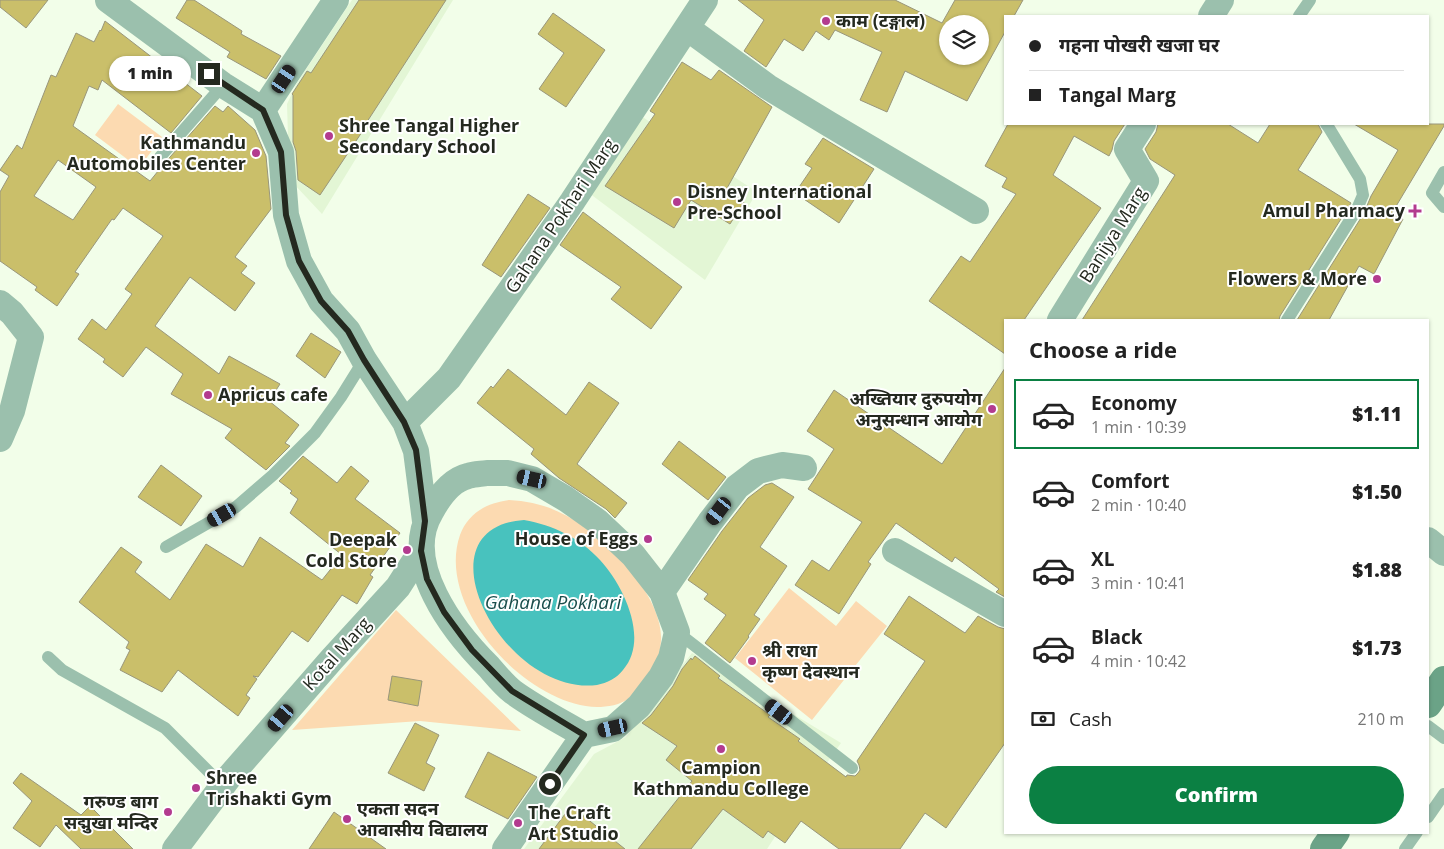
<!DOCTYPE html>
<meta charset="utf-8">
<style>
body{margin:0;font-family:"Open Sans","Noto Sans Devanagari",sans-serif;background:#f2f2f2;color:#222;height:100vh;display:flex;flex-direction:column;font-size:19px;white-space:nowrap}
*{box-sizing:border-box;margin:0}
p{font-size:16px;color:#767676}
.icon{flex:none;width:28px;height:28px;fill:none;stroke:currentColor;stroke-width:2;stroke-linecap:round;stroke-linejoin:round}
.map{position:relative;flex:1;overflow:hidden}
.details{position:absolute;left:1004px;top:319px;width:425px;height:515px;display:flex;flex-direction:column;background:#fff;border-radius:0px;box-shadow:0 1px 4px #0004}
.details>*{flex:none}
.hud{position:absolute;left:1004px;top:15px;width:425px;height:110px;border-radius:0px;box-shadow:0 1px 4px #0004;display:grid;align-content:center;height:110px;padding:0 25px;background:#fff}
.buttons{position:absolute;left:939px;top:15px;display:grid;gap:10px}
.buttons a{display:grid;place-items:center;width:50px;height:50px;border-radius:50%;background:#fff;box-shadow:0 1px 4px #0004;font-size:25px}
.end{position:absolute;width:22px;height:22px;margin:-11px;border:6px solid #24291f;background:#fff;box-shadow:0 0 0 2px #fff}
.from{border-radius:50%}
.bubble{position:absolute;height:35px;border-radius:18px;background:#fff;box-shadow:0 1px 4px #0004;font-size:16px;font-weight:800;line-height:35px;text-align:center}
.car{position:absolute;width:15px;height:30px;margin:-15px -8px;border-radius:6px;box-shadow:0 0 4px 1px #0007;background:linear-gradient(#222 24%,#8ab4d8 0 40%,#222 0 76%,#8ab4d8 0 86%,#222 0)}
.hud b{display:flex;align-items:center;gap:18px;height:48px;font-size:19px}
.hud b+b{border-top:1px solid #e0e0e0}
.hud i{width:12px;height:12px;background:#222}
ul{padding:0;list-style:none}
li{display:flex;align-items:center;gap:15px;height:70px;margin:0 10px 8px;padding:0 15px;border:2px solid transparent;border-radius:0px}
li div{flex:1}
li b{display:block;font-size:19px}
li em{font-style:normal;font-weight:800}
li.active{border-color:#0b8043}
li>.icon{width:45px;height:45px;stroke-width:1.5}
h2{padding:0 25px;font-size:22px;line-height:60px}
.pay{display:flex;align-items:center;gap:12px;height:55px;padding:0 25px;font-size:19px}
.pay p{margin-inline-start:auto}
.primary-button{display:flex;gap:10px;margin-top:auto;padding:10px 25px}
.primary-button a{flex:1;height:58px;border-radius:30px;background:#0b8043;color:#fff;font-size:20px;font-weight:800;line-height:58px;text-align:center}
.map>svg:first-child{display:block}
.built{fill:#e3f6d5}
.green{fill:#fcdab1}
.water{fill:#48c2be}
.building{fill:#cabf6a;stroke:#99967b;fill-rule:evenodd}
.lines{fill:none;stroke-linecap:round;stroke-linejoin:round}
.lane{stroke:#9bc0ad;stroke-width:12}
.street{stroke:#9bc0ad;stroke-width:26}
.secondary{stroke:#6ba387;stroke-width:28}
.route{stroke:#24291f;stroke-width:6}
.poi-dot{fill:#b33b8f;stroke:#fff;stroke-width:2}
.labels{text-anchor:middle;stroke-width:4;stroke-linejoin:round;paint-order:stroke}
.poi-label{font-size:18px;font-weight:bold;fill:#24291f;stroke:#fff;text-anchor:start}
.street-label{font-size:18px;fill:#24291f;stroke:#fff}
.water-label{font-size:19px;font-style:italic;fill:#1a4e4c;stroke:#fff}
</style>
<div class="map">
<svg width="1444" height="849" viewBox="0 0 1444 849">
<rect width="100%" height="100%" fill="#f2fee9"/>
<path class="built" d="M352,0h101l-131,214 -29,-31 -4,-15 -2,-64 10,-21z
M641,116l116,76 -52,88 -116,-87z
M692,653l149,90 -55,77 -19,29h-243l70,-95 32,-17z"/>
<path class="green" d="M118,104l44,33 -23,31 -44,-33z
M509,500c21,1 40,6 58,16 37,20 97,79 94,125 -1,19 -9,28 -20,43 -4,4 -8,11 -12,14 -8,7 -22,9 -32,9 -71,-2 -162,-100 -137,-172 8,-22 27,-32 49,-35z
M789,588l47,38 20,-25 31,25 -75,94 -77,-62z
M396,610l125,121 -101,-10 -128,9z"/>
<path class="water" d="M524,520c29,5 56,18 76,40 23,25 50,79 23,110 -6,8 -16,13 -26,15 -93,12 -183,-157 -73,-165z"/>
<path class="building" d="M0,0h48l-22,28 -26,-21z
M187,0h7l48,31 -1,3 40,22 -15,23 -39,-22 3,-5 -54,-34z
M359,0h87l-83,128 1,1 -44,66 -22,-15 -2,-29 -3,-9v-47l-1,-1 15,-23 4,2z
M738,0h157l47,23 13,-23h68l-9,16h-9v16l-38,69 -62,-30 -18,41 -27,-12 22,-48 -47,-22 -6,10 -13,-9 -13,20 -19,-12 -18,28 -22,-16 20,-31zM948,24h32v32h-32z
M553,13l52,37 -39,57 -27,-18 25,-36 -26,-19z
M105,21l97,75 -31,37 -69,-53 -4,10 -9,-4 -16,40 77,55 13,-16 52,-59 8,6 5,-6 27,24 11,26 5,53 -36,48 12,9 -6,7 14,10 -20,28 -45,-34 -35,49 64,48 10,-18 51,28 -11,17 30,24 -14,18 5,3 -24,24 -41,-32 7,-9 -61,-35 12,-20 -37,-27 -23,30 -20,-15 2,-3 -27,-20 14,-20 14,11 26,-36 -7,-5 38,-53 -40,-28 -9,12 -2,-1 -37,53 4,2 -22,32 -22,-16 2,-3 -37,-26v-69l9,-16 -9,-6 17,-25 5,4 29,-74 5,2 20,-44 18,9 6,-12 1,1zM58,160l38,27 -23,33 -39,-24z
M682,62l29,18 8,-10 53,37 -46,83 18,12 -14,22 -39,-24 -17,28 -69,-42 50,-72 -5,-3z
M1008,124h117l-11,17 -2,9 -3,6 -35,-20 -21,39 48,33 -77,112h-19v34l-76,-53 32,-45 9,6 46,-68 -14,-7 5,-9 -22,-12z
M1158,124h70l30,19 12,-19h48l4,8 -24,38 53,33 -71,113 -1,4h-197l93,-145 -25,-16 -5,-10 11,-17z
M1354,124h90v2l-52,87 11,6 -29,55 -15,-8 -30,54h-32l67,-107 7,-17 27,-46z
M823,138l51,31 -35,54 -44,-30 17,-25 -7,-4z
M528,194l22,14 -49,69 -19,-12z
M583,212l99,75 -31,42 -40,-30 10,-12 -61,-42z
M311,333l30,19 -16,26 -29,-22z
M1005,368v229l-9,-5 3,-3 -44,-32 -3,5 -56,-39 -28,39 3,2 -32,50 -44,-29 17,-25 17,11 33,-49 -54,-33 26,-40 -27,-18 27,-41 108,74z
M508,369l58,46 23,-33 30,21 -42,61 50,39 -12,15 -9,-9 -47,-31 -28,-24 3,-5 -57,-46 14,-17 2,2z
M679,441l47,36 -18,23 -46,-36z
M303,456l34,27 14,-17 18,15 -14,18 45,34 -30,42 3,2 -16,27 -15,-9 -34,47 -16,-11 -34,46 -5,-1 4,3 -11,16 4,3 -12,18 -60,-46 -16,22 -42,-22 10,-20 -4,-2 3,-6 -50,-40 42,-55 21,15 -7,10 35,28 36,-56 37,23 17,-30 62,43 20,-25 -52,-42 8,-14 -8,-6 2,-2 -13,-10z
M161,465l41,31 -21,30 -43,-29z
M772,483l22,14 -34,50 27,19 -33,49 6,4 -12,17 1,1 -19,26 -25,-20 21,-28 -22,-16 4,-5 -20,-14 34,-49 26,-33 17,-13z
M909,596l56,37 13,-17 20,11 7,2v114l-59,85 -21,-15 -25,36h-61l-38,-28 -16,22 -17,-12 -5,7 -40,-29 -32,40h-53l54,-68 -26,-21 11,-14 -35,-23 9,-8 22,-29 9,-17 9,-11 1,2 3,-4 25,20 -2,2 52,37 -2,2 32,22 -2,2 48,36 1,-2 8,1 3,-3 2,-3 -1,-5 -2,-4 68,-100 -41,-27z
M392,676l30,5 -4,25 -30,-6z
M415,723l24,12 -13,28 9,5 -11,23 -36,-18z
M488,752l49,25 -29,42 -43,-22z
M21,773l60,42 9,-9 43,43h-52l-25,-24 -16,22 -27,-19 19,-27 -19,-18z
M571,806l54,43h-86z
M334,812l52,37h-77z"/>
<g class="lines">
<path class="lane" d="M1299,16l11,-16
M160,157l63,-72
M1444,172l-12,21 12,14
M1287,320l70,-111 6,-14 -3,-16 -31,-51 -3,-4
M166,547l70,-40 37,-32 42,-42 26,-36 23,-37
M677,632l175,136
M48,657l14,13 103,58 58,58
M1428,726l16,12
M1428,817l16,-23
M1405,849l12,-17"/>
<path class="street" d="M108,0l115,85 40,25 73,-110
M1211,16l10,-16
M687,28l81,59 61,37 147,87
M263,110l18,42 5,63 13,46 22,40 27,30 16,29 41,62 11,29 9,70
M0,303l12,10 19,24 -19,74 -12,28
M1060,320l86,-139 -19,-32 16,-25
M405,422l44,-44 123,-176 133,-202
M487,473h21l24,6 34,20 31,22 36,34 29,37 15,40 -6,26 -10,19 -22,29 -26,23 -29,6c-24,-14 -49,-27 -71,-43 -9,-7 -17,-17 -24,-25 -35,-35 -89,-104 -58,-155 8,-15 20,-32 37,-36 6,-2 13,-2 19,-3z
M1428,540l16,13
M895,551l110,63
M662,592l48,-70 27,-35 21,-16 24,-6 22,3
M175,849l55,-73 102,-117 66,-72 23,-36
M505,849l79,-114"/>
<path class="secondary" d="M1428,704l16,-24
M1324,849l12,-17"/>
</g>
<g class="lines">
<path class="route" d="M209,74l54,36 18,42 5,63 13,46 22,40 27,30 16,29 40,62 12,28 9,71 -4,30 6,28 17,33 28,38 40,41 72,44 -34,49"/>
</g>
<g class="poi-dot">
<circle cx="826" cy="21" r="5"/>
<circle cx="329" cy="136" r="5"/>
<circle cx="256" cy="153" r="5"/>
<circle cx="677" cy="202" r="5"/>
<path d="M1412.5 203.5h5v5h5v5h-5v5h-5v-5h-5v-5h5z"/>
<circle cx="1377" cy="279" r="5"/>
<circle cx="208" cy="395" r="5"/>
<circle cx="992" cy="409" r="5"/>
<circle cx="648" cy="539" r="5"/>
<circle cx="407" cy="550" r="5"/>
<circle cx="752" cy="661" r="5"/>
<circle cx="721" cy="749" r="5"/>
<circle cx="196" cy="788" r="5"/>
<circle cx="168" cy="812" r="5"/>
<circle cx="347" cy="819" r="5"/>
<circle cx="518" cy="823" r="5"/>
</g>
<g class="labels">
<g class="poi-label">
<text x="836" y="27">काम (टङ्गाल)</text>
<text x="339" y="132">Shree Tangal Higher<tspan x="339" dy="21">Secondary School</tspan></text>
<text x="246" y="149" text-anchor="end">Kathmandu<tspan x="246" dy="21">Automobiles Center</tspan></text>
<text x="687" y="198">Disney International<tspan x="687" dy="21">Pre-School</tspan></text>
<text x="1405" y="217" text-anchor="end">Amul Pharmacy</text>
<text x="1367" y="285" text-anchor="end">Flowers &amp; More</text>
<text x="218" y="401">Apricus cafe</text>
<text x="982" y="405" text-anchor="end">अख्तियार दुरुपयोग<tspan x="982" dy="21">अनुसन्धान आयोग</tspan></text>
<text x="638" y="545" text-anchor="end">House of Eggs</text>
<text x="397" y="546" text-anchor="end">Deepak<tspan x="397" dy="21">Cold Store</tspan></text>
<text x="762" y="657">श्री राधा<tspan x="762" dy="21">कृष्ण देवस्थान</tspan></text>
<text x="721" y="774" text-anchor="middle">Campion<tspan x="721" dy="21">Kathmandu College</tspan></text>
<text x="206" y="784">Shree<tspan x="206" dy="21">Trishakti Gym</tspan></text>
<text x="158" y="808" text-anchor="end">गरुण्ड बाग<tspan x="158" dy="21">सद्मुखा मन्दिर</tspan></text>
<text x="357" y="815">एकता सदन<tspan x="357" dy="21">आवासीय विद्यालय</tspan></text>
<text x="528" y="819">The Craft<tspan x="528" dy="21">Art Studio</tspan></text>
</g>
<g class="street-label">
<text transform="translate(561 216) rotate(-56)" y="6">Gahana Pokhari Marg</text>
<text transform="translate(1113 235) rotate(-58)" y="6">Banijya Marg</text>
<text transform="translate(337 654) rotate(-48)" y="6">Kotal Marg</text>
</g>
<g class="water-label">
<text x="553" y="609">Gahana Pokhari</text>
</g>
</g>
</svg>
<div class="buttons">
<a><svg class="icon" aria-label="layers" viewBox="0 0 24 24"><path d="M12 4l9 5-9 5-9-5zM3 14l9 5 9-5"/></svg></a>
</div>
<i class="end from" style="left:550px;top:784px"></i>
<i class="end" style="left:209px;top:74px"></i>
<div class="bubble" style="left:109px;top:56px;width:82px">1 min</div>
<i class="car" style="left:284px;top:79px;rotate:34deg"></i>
<i class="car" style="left:532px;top:479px;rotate:283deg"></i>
<i class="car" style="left:719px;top:511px;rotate:217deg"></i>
<i class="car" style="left:222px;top:515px;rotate:240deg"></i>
<i class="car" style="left:779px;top:712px;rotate:308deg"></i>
<i class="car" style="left:281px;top:718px;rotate:221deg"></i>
<i class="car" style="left:613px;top:728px;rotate:257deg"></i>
<div class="hud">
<b><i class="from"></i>गहना पोखरी खजा घर</b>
<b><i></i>Tangal Marg</b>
</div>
<section class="details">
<h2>Choose a ride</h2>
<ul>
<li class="active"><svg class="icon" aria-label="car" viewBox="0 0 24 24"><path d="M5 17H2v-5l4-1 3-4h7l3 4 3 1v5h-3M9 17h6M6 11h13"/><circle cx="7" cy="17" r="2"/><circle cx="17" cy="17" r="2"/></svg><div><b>Economy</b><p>1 min · 10:39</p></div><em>$1.11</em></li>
<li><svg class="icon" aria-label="car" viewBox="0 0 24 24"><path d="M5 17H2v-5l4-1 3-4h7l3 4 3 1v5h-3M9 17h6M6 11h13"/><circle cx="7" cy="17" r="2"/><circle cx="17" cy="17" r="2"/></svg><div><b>Comfort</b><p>2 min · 10:40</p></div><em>$1.50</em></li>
<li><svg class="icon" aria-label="car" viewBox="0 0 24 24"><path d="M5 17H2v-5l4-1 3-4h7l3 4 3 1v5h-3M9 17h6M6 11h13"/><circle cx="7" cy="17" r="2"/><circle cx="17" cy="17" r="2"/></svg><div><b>XL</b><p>3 min · 10:41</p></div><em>$1.88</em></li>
<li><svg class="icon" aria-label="car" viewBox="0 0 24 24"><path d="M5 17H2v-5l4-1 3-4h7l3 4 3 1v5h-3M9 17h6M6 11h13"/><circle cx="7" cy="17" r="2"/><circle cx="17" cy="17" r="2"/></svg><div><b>Black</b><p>4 min · 10:42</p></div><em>$1.73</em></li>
</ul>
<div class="pay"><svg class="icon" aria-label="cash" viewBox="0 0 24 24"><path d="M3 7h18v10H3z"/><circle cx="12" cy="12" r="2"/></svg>Cash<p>210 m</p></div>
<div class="primary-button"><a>Confirm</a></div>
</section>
</div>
